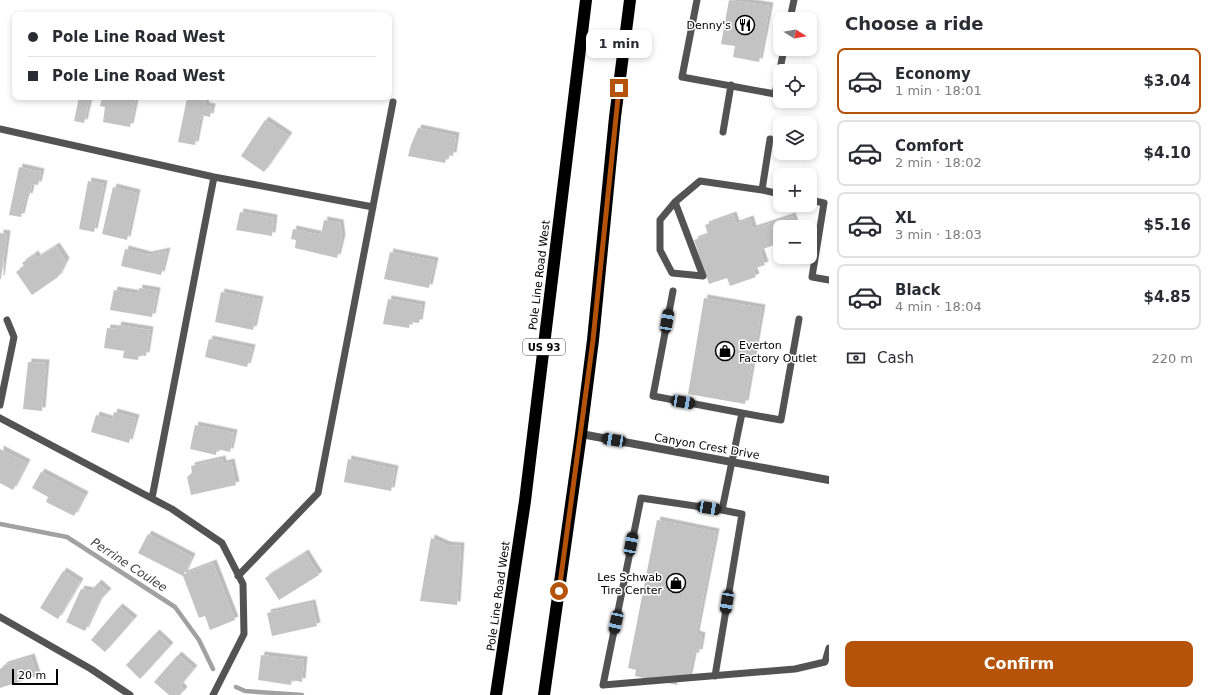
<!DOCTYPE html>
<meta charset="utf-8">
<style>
body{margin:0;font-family:"DejaVu Sans",sans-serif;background:#f7f7f7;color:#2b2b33;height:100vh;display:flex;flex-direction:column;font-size:15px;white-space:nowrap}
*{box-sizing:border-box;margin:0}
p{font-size:13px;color:#7c7c81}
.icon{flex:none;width:22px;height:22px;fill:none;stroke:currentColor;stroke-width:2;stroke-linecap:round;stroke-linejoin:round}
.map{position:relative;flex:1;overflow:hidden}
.panel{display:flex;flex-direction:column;background:#fff;width:380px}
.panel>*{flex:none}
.banner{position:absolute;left:12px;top:12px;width:380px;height:88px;border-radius:8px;box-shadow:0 2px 6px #0003;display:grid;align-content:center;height:88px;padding:0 16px;background:#fff}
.needle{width:26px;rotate:101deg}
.tools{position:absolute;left:773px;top:12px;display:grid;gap:8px}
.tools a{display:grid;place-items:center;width:44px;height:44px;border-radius:8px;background:#fff;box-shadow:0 2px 6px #0003;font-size:20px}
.scale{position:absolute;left:12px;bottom:10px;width:46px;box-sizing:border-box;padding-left:4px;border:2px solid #000;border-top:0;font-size:11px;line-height:14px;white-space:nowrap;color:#000;-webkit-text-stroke:3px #fff;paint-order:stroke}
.end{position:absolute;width:18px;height:18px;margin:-9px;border:5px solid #b45309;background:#fff;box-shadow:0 0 0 2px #fff}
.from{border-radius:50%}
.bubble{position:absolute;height:28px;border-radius:8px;background:#fff;box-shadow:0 2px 6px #0003;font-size:13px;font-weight:600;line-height:28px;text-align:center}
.car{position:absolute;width:12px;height:24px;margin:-12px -6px;border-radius:5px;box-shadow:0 0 3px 1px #0007;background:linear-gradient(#222 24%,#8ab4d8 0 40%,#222 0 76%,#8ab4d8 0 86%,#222 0)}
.banner b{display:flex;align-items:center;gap:14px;height:38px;font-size:15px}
.banner b+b{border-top:1px solid #e1e1e2}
.banner i{width:10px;height:10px;background:#2b2b33}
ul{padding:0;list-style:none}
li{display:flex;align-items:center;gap:12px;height:66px;margin:0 8px 6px;padding:0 8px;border:2px solid #e1e1e2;border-radius:8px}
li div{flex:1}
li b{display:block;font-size:15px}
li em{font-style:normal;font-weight:600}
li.selected{border-color:#b45309}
li>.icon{width:36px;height:36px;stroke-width:1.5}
h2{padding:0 16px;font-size:18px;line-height:48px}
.pay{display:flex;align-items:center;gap:10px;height:44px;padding:0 16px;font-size:15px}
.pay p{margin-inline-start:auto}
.primary-button{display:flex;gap:8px;margin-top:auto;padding:8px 16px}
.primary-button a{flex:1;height:46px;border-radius:8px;background:#b45309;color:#fff;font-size:16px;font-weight:600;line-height:46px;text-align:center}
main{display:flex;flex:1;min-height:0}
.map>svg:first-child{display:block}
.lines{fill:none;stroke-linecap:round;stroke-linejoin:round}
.stream{stroke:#a1a1a1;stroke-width:4.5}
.building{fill:#c3c3c3;filter:url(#shadow)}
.lane{stroke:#535353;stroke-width:7}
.street{stroke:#535353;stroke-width:8}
.highway{stroke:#000;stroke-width:12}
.route{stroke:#b45309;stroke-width:5}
.labels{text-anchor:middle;stroke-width:3;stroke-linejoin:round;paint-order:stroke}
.shield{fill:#fff;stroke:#4c4c4c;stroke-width:1}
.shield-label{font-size:10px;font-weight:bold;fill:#000}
.poi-label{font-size:11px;fill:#000;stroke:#fff;text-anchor:end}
.street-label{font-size:11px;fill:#000;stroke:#fff}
.water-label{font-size:12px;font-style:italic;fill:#424242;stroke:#fff}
</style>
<main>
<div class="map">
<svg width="829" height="695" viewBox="0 0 829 695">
<defs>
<filter id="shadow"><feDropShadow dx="3.5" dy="-3.5" stdDeviation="0" flood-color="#0004"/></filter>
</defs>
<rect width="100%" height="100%" fill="#fff"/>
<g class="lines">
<path class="stream" d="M0,524l67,13 108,70 24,33 14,29
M236,687l9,4 57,4"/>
</g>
<path class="building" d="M729,0l41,6 -11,56 -26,-5 2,-11 -14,-2z
M79,97h11l-6,26 -10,-2z
M102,97l34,1 -6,29 -27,-5 2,-15 -5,-1z
M187,98l18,3 1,5 6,1 -2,10 -9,-2 -6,30 -17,-3z
M265,120l24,16 -25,36 -23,-16z
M418,128l38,8 -3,20 -6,-1 -2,8 -37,-7 3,-11z
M19,167l22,5 -3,13 -6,-1 -3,13 -3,-1 -5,21 -12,-2z
M88,181l16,3 -10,48 -15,-3z
M113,187l24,6 -10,47 -25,-6z
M240,212l34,6 -2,18 -36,-6z
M733,215l3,9 14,-5 3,10 39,-13 4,11h-16v16l-20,7 5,15 -12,4 3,8 -26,9 -3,-8 -18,6 -15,-44 14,-5 -3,-10z
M324,220l16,3 2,15 -5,20 -42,-10 1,-8 -5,-1 2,-10 28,6z
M0,233l7,1 -6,45h-1z
M56,246l10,15 -8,16 -26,18 -16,-23 8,-6 -2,-3 13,-9 2,4z
M125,249l23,6 19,-4 -6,24 -40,-9z
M390,252l45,9 -6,27 -45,-9z
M139,288l18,3 -5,26 -42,-7 4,-20 24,4z
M221,292l39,8 -7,30 -38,-8z
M704,298l58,10 -17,96 -57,-10z
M388,299l34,6 -3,18 -9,-1 -1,6 -26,-4z
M118,325l32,5 -4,26 -7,-1 -1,5 -15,-2 1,-7 -20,-3 3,-20 10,1z
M209,339l43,9 -5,19 -42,-10z
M28,362l18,1 -4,48 -19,-2z
M114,412l22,6 -7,25 -38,-11 5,-17 16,5z
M195,425l39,8 -4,19 -13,-3 -1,6 -26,-6z
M0,449l27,14 -14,27 -13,-7z
M222,459l1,5 8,-2 5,23 -45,10 -4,-18 5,-4 -1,-7z
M348,459l47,10 -4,22 -47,-9z
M41,472l44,23 -11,21 -28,-14 2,-5 -16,-9z
M657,520l59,12 -20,102 6,2 -3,17 -5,-1 -6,29 -10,-2 -1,6 -42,-9 1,-6 -8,-2z
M148,534l44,23 -8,17 29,-11 22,57 -25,10 -5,-14 -6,2 -16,-42 -45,-23z
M431,538l16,7 14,1 -4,59 -37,-4z
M305,553l14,22 -40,25 -14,-22z
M63,571l17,11 -22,37 -18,-11z
M98,583l10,9 -9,9 -14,30 -19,-9 15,-33 10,2z
M312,603l5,23 -45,10 -5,-23z
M119,607l15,12 -29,33 -14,-12z
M156,633l14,13 -30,33 -14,-14z
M178,655l16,14 -14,17 4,4 -4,5h-11l-15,-13z
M261,655l43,5 -2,22 -10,-2 -1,5 -33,-5z
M31,657l6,19 -37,12v-19l5,-4z"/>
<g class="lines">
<path class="lane" d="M697,0l-15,77 93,17 9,-45
M790,19l4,-19
M0,129l214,48 159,30
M723,132l8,-47
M770,139l-8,51 18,4
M810,200l14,3 -12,74 17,3
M675,202l28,74 -31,-3 -12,-23v-30l15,-18 25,-21 62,9
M673,291l-20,105 89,17 -20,97 20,4 -27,162
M0,405l14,-68 -7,-17
M742,413l39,7 18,-101
M0,418l172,91 50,34 21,41 1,50 -31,61
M152,498l62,-321
M722,510l-81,-12 -38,187 192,-16 30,-7 4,-14
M238,576l80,-83 75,-391
M0,617l91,52 39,26"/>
<path class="street" d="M581,434l248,46"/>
<path class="highway" d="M496,695l29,-194 61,-501
M544,695l37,-261 12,-94 22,-223 15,-117"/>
</g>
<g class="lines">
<path class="route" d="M559,591l34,-251 26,-252"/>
</g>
<defs>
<g id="restaurant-ring" transform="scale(1)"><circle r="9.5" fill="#fff" stroke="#000" stroke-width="1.5"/><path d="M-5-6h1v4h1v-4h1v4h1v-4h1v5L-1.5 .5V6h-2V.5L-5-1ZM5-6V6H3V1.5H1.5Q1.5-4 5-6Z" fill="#000"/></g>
<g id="shop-ring" transform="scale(1)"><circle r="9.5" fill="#fff" stroke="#000" stroke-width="1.5"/><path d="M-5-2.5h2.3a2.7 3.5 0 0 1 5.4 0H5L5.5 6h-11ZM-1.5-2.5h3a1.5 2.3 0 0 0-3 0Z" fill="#000"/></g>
</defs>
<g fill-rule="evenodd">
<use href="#restaurant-ring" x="745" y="25"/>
<use href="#shop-ring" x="725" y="351"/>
<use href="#shop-ring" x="676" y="583"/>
</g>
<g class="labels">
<rect class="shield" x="523" y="339" width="42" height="16" rx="3"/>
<g class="shield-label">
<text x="544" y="351">US 93</text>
</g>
<g class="poi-label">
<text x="731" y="29">Denny's</text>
<text x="739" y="349" text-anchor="start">Everton<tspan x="739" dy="13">Factory Outlet</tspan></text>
<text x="662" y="581">Les Schwab<tspan x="662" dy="13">Tire Center</tspan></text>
</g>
<g class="street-label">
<text transform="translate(539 275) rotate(-83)" y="4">Pole Line Road West</text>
<text transform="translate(707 446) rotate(10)" y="4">Canyon Crest Drive</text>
<text transform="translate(498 596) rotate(-82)" y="4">Pole Line Road West</text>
</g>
<g class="water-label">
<text transform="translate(129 565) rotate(33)" y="4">Perrine Coulee</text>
</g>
</g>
</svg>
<div class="tools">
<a><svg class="needle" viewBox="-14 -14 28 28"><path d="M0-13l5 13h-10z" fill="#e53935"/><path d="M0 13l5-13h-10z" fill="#7c7c81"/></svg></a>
<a><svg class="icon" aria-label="locate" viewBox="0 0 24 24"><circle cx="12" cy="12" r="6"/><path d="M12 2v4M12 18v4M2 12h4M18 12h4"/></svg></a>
<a><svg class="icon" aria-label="layers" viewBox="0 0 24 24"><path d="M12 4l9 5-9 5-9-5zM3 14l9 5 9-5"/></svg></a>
<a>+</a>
<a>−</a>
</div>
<div class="scale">20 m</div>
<i class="end from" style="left:559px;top:591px"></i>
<i class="end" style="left:619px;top:88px"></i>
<div class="bubble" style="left:586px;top:30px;width:66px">1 min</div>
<i class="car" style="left:667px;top:321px;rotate:10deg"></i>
<i class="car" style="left:683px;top:402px;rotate:100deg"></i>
<i class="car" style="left:614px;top:440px;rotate:280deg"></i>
<i class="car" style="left:709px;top:508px;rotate:99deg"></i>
<i class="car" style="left:631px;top:544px;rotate:11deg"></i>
<i class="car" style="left:727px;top:602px;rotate:189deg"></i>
<i class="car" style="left:616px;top:622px;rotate:192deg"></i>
<div class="banner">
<b><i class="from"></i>Pole Line Road West</b>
<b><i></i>Pole Line Road West</b>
</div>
</div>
<section class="panel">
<h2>Choose a ride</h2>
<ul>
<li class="selected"><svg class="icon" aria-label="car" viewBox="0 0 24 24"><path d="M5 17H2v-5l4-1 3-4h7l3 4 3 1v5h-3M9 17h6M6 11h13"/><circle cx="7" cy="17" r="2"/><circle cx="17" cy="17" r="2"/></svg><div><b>Economy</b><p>1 min · 18:01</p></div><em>$3.04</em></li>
<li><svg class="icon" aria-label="car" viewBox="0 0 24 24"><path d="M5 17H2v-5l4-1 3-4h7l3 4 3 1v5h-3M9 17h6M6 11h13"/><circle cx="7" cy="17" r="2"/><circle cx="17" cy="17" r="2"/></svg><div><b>Comfort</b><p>2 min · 18:02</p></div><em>$4.10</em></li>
<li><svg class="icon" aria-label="car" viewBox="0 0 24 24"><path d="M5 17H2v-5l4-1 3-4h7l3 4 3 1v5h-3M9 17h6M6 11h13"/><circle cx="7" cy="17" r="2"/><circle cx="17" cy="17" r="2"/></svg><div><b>XL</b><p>3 min · 18:03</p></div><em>$5.16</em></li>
<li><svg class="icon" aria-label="car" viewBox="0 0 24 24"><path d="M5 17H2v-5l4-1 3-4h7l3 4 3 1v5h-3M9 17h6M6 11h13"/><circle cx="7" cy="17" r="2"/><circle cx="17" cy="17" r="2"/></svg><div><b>Black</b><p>4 min · 18:04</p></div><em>$4.85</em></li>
</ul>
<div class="pay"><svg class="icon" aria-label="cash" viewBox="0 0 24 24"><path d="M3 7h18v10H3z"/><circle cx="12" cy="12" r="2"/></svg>Cash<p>220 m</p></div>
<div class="primary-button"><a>Confirm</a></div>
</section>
</main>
